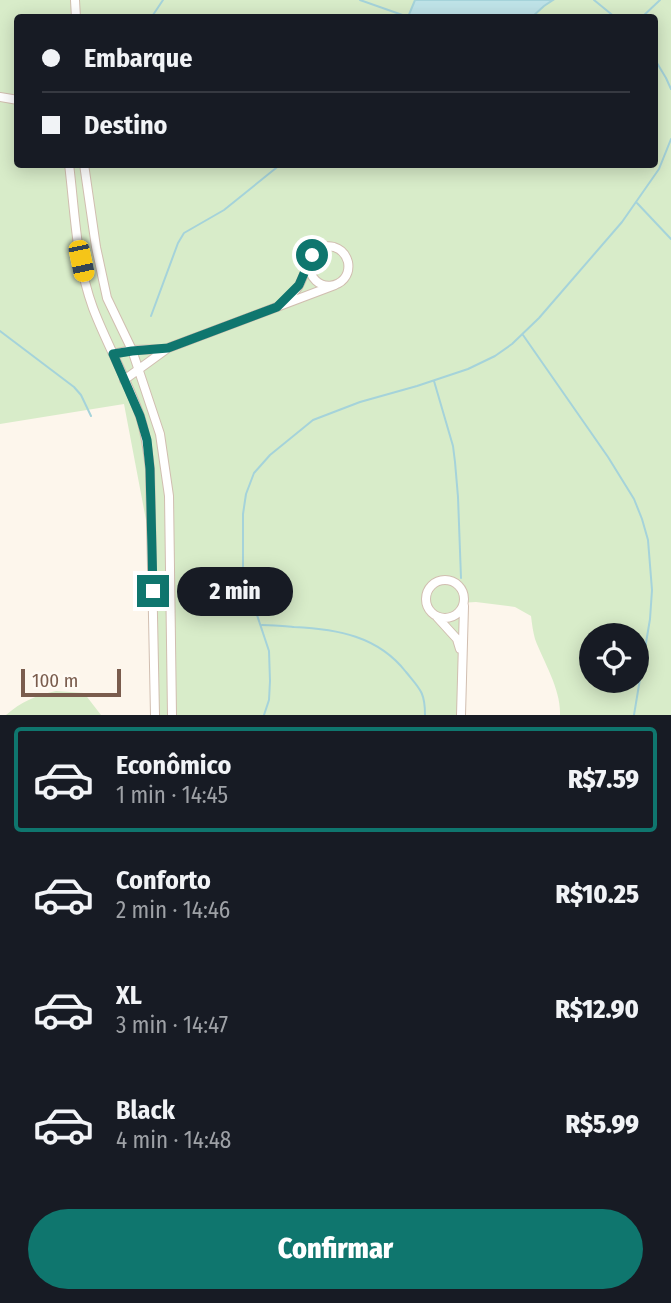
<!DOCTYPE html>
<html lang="pt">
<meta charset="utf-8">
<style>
body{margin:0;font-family:"Fira Sans Condensed",sans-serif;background:#20242c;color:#f1f3f6;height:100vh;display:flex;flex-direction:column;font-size:26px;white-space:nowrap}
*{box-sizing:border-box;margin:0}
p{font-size:23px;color:#9ea1a6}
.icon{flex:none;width:38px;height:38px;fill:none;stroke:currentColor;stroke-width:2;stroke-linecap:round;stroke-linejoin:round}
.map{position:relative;height:715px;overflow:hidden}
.sheet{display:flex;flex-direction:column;background:#171b24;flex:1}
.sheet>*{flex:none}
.banner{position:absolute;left:14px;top:14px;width:644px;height:154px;border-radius:7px;box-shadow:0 4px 18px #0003;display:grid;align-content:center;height:154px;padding:0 28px;background:#171b24}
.fabs{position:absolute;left:579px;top:623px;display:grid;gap:14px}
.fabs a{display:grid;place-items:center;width:70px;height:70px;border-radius:50%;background:#171b24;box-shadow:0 4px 18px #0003;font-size:35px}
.scale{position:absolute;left:21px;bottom:18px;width:100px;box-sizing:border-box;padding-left:7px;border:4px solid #7a5c4d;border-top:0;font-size:19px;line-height:24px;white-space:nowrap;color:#7a5c4d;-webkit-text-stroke:5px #fffaf3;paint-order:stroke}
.end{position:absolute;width:32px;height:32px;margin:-16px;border:9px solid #0f766e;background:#fff;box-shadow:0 0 0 4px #fff}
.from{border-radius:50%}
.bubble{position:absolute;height:49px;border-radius:24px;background:#171b24;box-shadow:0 4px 18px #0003;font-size:23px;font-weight:800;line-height:49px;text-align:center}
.car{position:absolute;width:21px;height:42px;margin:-21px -10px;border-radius:9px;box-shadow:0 0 5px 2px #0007;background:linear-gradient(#f5c518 24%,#345 0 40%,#f5c518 0 76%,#345 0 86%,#f5c518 0)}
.banner b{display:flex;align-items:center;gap:24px;height:66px;font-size:26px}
.banner b+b{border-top:2px solid #363941}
.banner i{width:18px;height:18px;background:#f1f3f6}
ul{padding:12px 0 0;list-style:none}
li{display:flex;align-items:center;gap:21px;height:105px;margin:0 14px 10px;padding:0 14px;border:4px solid transparent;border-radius:7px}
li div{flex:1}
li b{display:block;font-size:26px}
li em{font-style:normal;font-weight:800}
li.current{border-color:#0f766e}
li>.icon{width:63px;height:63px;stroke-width:1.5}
.cta{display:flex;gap:14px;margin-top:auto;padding:14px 28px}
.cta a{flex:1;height:80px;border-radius:42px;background:#0f766e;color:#fff;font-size:28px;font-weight:800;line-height:80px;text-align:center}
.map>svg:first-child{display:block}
.green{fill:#d8ecc9;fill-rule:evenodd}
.water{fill:#bfe3e8;stroke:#a5d3da;stroke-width:2}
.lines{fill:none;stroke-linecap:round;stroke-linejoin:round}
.stream{stroke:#a5d3da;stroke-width:2}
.street-casing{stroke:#d1beb0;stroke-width:10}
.street{stroke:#fff;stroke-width:8}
.route{stroke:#0f766e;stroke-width:9}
</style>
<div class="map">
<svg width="671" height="715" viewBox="0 0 671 715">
<rect width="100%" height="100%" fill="#fdf6ec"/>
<path class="green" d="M0,0h415l-7,18h-390v146h636v-146l-122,-1 12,-11 9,-6h118v715h-111c1,-26 -16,-52 -25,-76 -2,-7 -3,-15 -4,-23l-16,-9 -39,-5 -17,1 6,59v53h-309l-10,-195 -22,-116 -124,20zM592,635h45v46h-45z
M56,691l28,2 17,22h-95c15,-13 30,-20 50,-24z"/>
<path class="water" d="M415,0h138l-9,6 -12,11h-124z"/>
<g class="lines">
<path class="stream" d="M360,0l51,18
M594,0l22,18
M151,18l12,-18
M641,18l19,-18
M654,58l12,20 5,11
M637,203l34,36
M151,316l27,-73 6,-10 40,-23 57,-46
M0,331l74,56 7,8 10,21
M523,335l85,122 26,42 8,20 6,21 4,50 -2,29 -16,96
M434,381l19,65 2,16 3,35 3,81
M262,625c11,0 21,1 32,2 43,2 84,9 112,45 14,17 19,20 19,43
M264,715l5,-15 1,-19 -1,-30 -23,-69 -3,-15v-53l3,-20 8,-21 16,-18 43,-35 47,-18 57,-16 51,-17 27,-13 17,-12 27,-26 83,-96 37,-53 12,-30"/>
<g class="street-casing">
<path id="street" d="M75,0l1,18
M0,97l18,3
M69,164c6,48 7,98 24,144 14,37 34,71 47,108 6,18 8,35 10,53l5,246
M84,164l12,83 11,51 25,52 28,84 9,62 3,219
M279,306c6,-6 14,-11 19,-19 9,-14 12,-46 36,-40 7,2 12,8 14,15 5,28 -39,35 -39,0
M113,354l19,-4 33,-1
M124,380l44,-32 167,-63
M426 599a19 19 0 1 1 38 0a19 19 0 1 1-38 0Z
M437,617l20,22 3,10
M461,715l3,-109"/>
</g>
<use href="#street" class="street"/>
</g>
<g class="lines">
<path class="route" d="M153,591l-3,-122 -3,-29 -7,-24 -27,-62 19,-3 36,-3 109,-41 22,-22 13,-30"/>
</g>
</svg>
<div class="fabs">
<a><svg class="icon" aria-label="locate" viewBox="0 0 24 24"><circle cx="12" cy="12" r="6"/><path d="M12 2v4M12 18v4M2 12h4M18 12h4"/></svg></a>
</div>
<div class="scale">100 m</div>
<i class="end from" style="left:312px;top:255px"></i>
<i class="end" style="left:153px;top:591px"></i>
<div class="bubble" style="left:177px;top:567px;width:116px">2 min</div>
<i class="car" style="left:81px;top:261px;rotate:168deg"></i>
<div class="banner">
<b><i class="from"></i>Embarque</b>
<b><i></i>Destino</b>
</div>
</div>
<section class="sheet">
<ul>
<li class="current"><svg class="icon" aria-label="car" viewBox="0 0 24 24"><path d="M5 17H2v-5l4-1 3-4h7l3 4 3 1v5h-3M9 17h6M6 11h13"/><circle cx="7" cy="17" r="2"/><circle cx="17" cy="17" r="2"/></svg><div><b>Econômico</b><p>1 min · 14:45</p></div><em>R$7.59</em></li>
<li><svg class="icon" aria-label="car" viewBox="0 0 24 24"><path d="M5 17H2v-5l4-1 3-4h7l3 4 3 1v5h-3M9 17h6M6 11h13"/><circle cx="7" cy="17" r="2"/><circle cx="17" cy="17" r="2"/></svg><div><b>Conforto</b><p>2 min · 14:46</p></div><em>R$10.25</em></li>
<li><svg class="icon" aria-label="car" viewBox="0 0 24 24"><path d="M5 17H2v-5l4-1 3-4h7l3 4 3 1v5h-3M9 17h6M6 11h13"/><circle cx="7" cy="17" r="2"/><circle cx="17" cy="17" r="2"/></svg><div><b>XL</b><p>3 min · 14:47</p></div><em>R$12.90</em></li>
<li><svg class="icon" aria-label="car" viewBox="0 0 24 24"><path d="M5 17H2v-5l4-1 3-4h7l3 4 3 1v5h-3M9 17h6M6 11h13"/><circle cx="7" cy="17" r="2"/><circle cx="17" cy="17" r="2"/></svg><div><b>Black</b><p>4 min · 14:48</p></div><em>R$5.99</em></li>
</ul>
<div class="cta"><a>Confirmar</a></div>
</section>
